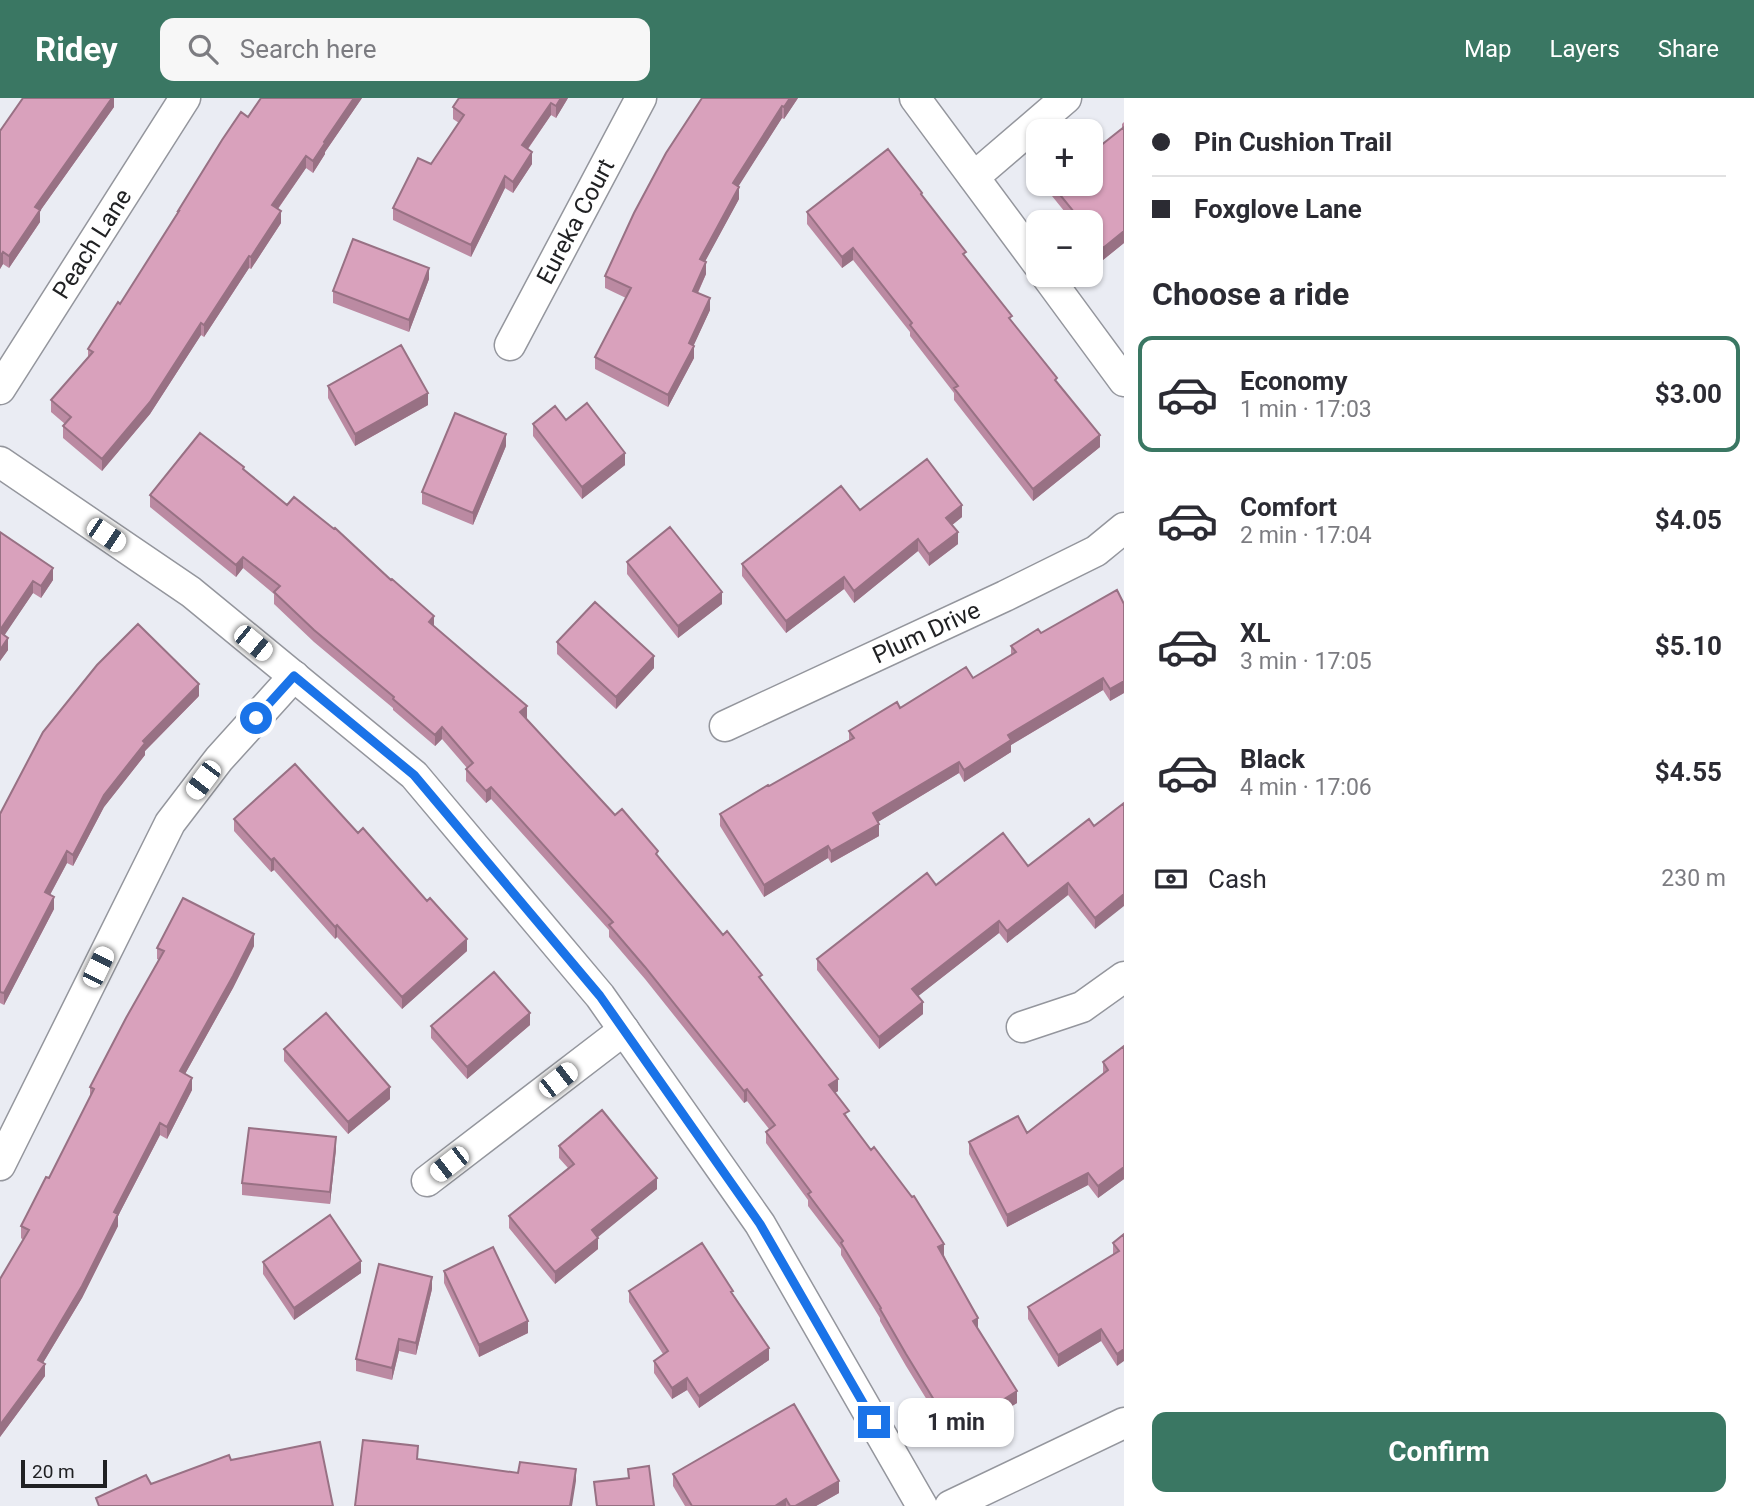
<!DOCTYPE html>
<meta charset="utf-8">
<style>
body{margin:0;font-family:Roboto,sans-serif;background:#f7f7f7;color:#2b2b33;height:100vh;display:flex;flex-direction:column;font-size:26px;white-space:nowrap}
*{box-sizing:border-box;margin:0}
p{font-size:23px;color:#7c7c81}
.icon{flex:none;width:38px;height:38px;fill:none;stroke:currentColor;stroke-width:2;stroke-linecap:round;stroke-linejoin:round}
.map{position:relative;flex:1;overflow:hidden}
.sheet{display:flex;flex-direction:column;background:#fff;width:630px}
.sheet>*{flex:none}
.banner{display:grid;align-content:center;height:154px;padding:0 28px;background:#fff}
.buttons{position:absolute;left:1026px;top:21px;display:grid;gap:14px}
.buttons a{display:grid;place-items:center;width:77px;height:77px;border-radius:14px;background:#fff;box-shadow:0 2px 5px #0004;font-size:35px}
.scale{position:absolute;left:21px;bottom:18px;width:86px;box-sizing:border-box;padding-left:7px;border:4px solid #202123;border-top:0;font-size:19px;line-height:24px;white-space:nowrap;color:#202123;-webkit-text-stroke:5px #eaecf3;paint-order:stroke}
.end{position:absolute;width:32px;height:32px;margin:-16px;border:9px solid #1a73e8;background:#fff;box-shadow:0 0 0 4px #fff}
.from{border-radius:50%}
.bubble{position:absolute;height:49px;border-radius:14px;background:#fff;box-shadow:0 2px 5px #0004;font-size:23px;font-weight:700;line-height:49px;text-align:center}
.car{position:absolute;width:21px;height:42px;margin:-21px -10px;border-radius:9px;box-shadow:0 0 5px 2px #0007;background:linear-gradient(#fff 24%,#345 0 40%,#fff 0 76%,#345 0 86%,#fff 0)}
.banner b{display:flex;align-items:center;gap:24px;height:66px;font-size:26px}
.banner b+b{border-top:2px solid #e1e1e2}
.banner i{width:18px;height:18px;background:#2b2b33}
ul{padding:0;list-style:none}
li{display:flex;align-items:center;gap:21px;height:116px;margin:0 14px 10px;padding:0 14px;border:4px solid transparent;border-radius:14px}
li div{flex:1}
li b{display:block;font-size:26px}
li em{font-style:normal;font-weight:700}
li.active{border-color:#3a7763}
li>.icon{width:63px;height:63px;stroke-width:1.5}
h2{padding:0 28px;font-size:32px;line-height:84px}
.pay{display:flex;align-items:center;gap:18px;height:77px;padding:0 28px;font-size:26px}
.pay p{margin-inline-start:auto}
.button{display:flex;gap:14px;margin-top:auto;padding:14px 28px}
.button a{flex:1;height:80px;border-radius:14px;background:#3a7763;color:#fff;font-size:28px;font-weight:700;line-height:80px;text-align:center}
header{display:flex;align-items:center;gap:42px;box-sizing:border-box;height:98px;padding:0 35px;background:#3a7763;color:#fff}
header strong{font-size:33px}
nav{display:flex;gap:38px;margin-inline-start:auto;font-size:24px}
.search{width:490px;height:63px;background:#f7f7f7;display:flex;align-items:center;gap:18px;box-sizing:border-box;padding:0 24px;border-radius:14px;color:#7c7c81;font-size:26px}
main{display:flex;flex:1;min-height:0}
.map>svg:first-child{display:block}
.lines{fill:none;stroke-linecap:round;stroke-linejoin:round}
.minor-casing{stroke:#94969d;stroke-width:33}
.minor{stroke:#fff;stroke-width:30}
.wall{fill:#bb8aa2}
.shaded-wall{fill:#987184}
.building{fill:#d9a1bc;stroke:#987184;stroke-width:2}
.route{stroke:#1a73e8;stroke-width:9}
.labels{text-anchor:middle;stroke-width:7;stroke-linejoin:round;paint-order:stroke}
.street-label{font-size:24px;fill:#202123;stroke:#eaecf3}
</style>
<header>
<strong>Ridey</strong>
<div class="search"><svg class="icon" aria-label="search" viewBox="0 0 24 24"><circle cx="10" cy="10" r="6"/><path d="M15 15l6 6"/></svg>Search here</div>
<nav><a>Map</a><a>Layers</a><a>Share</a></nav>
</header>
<main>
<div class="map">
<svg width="1124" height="1408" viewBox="0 0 1124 1408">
<rect width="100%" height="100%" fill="#eaecf3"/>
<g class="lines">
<g class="minor-casing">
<g id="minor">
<path d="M915,0l123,166"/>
<path d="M974,79l92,-79"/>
<path d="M1046,177l78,106"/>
<path id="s1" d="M510,247l131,-247"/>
<path id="s2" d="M0,291l185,-291"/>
<path d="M0,364l191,130 223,183 186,221 160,228 162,282"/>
<path id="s3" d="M725,628l280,-130 91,-45 28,-23"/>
<path d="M1022,929l60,-20 42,-30"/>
<path d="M0,1067l170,-342 49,-64 75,-83"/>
<path d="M427,1083l197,-151"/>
<path d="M950,1408l174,-83"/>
</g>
</g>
<use href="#minor" class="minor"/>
</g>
<path class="wall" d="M114,0v9l-74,104v11l-31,46 -6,-4 -3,5v-138z
M261,0h101l-37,54v2l-12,19 -7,-5 -28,41 3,14 -30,46 -2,-1 -45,69 -3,-2 -51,79 -48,57 -39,-33v-12l2,-2 -14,-12v-12l37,-43v-8l32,-45 58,-91v-2l70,-94z
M568,0l-12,20 -5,-3 -23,34 4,15 -19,29 -8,-5 -34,69 -78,-37v-12l38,-44 28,-41 -6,-4v-12z
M702,0h96l-14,21 -2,-1 -44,68 1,13 -34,62 1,13 -8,19 12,17 -17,36 1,12 -26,49 -73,-38v-12l31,-59 -21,-10v-12z
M1124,24v121l-21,17 -13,-16v-22h-17l-21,-26v-11l70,-57v-4z
M922,98l90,125 45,61 43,65 -67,54 -79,-101v-7l-44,-57v-4l-57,-72 -11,8 -35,-44v-12z
M429,181l-20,53 -76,-29v-12z
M328,288l100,19 -73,41 -27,-48z
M566,322l59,45 -43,34 -49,-63v-12z
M506,348l-33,79 -51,-21v-12z
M244,372l190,157 93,91 -1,1 89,96 43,42 104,124 76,110 -3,2 14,27 95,135 34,74 39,74 -64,39 -47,-76 -26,-45v-3l-39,-63v-6l-33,-43v-6l-42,-57v-11l3,-3 -22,-28 -3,2 -99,-124 -36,-42v-7l-118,-131 -5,4 -20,-22v-12l1,-1 -25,-29 -7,7 -42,-36v-2l-79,-66 -40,-38v-10l-31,-26 -7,9 -86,-70v-12z
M860,412l102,7 -10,8 6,19 -29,22 -11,-15 -64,52 -10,-14 -58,44 -44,-57v-12z
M0,434l53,48 -12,18 -8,-5 -29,42 4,15 -8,11z
M627,464l95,42 -44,34 -51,-64z
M1124,506v89l-14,8 -7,-11 -92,55v7l-47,30 -5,-9 -81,49 1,14 -48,27 -3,-5 -64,39 -44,-71v-12l129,-74v-9l124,-53 38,-23v-9l30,-13z
M557,544l97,26 -38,41 -59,-55z
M199,598l-54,55v4l-41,52 -31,59 -6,-3 -17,32 4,14 -50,96 -4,-2v-189z
M1124,705l-29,126 -27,-34 -61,48 -8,-10 -81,63 5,18 -44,35 -62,-79v-11l119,-74 92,-19 66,-40z
M234,721l124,14 109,118 -65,58 -65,-72 -2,2 -61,-69 -3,2 -37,-41z
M254,848l-21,42 -48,86 7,16 -25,49 -7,-4 -42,81v10l-36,72 -39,65 2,13 -45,61v-158l23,-39 -2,-2v-12l28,-48 41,-80v-11l69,-127 -2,-1v-11z
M530,927l-63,54 -36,-41v-12z
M1124,948v133l-26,19 -10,-13 -81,42 -38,-73v-12l58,-9 76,-59v-12z
M284,951l106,50 -42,35 -64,-73z
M559,1048l98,43 -60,48 1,12 -43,35 -46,-56v-12l59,-48 -9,-10z
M336,1051l-6,55 -88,-9v-12z
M1124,1136l-7,132 -16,-25 -43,26 -30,-48v-12l85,-52v-12z
M263,1164l98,11 -67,47 -31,-46z
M444,1173l84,62 -49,24 -35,-74z
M432,1191l-16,66 -17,-4 -7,29 -36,-9v-12z
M629,1193l104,5 36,64 -70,48 -12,-18 -15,9 -18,-26v-12l9,-7 -34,-52z
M628,1371l26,37h-58l-2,-24 34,-4z
M673,1376l166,19 -23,13h-131l-12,-20z"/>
<path class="shaded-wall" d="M112,0h2v9l-74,104v11l-31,46v-12l26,-49z
M354,0h8l-37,54v2l-12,19v-12l11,-19z
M561,0h7l-12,20v-12z
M790,0h8l-14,21v-12z
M551,5v12l-29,42v-12z
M782,8v12l-49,77v-12z
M532,54v12l-19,29v-11z
M306,58v12l-34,49v-12z
M505,78v12l-34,69v-12z
M739,89v12l-39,72v-12z
M281,113v12l-30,46v-12z
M1124,133v12l-21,17v-12z
M853,150v12l-11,8v-11z
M3,154v12l-3,5v-12z
M249,158v12l-45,69v-12z
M706,164v12l-13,29v-12z
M429,170v11l-20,53v-12z
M710,200v12l-17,37 1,-1v12l-26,49v-12l21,-52z
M201,225v12l-51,79 -48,57v-12z
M428,295v12l-73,41v-12z
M506,336v12l-33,79v-12z
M1100,337v12l-67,54v-12z
M625,355v12l-43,34v-12z
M962,407v12l-16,13v-12z
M958,434v12l-29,22v-12z
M918,441v12l-64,52v-12z
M243,459v11l-7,9v-12z
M53,470v12l-12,18v-12z
M844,479v12l-58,44v-12z
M33,483v12l-33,49v-12z
M722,494v12l-44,34v-12z
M434,518v12l-5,-6z
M8,540v12l-8,11v-11z
M654,558v12l-38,41v-12z
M1103,580v12l-92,55v7l-47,30v-12l44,-35z
M1124,583v12l-14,8v-12z
M199,586v12l-54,55v4l-41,52 -31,59v-11l31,-60 39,-54z
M527,608v12l-7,6v-12z
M442,629v12l-7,7v-11z
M959,664v11l-86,52v-12z
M491,689v12l-5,4v-12z
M879,726v12l-48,27v-12z
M828,748v12l-64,39v-12z
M67,753v12l-22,41v-12z
M274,760v12l-3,2v-12z
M1068,785v12l-61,48v-12z
M1124,796v12l-29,23v-11z
M54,799v12l-50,96v-12z
M999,823v12l-87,68v-12z
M337,827v12l-2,2v-12z
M254,836v12l-21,42 -53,95v-12z
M467,841v12l-65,58v-12z
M923,904v12l-44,35v-12z
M530,915v12l-63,54v-12z
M192,980v12l-25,49v-12z
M838,981v12l-9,6v-12z
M390,989v12l-42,35v-12z
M747,991v12l-3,2v-12z
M160,1025v12l-42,81v10l-36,72 -44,73v-11z
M336,1039v12l-6,55v-12z
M1124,1069v12l-26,19v-12z
M1088,1075v12l-81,42v-12z
M657,1080v11l-65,53v-12z
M598,1140v11l-43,35v-12z
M944,1146v11l-6,4v-12z
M361,1163v12l-67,47v-12z
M432,1179v12l-16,66v-12z
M978,1220v12l-5,-9z
M528,1223v12l-49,24v-12z
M1101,1231v12l-43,26v-12z
M399,1241v12l-7,29v-12z
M769,1250v12l-70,48v-12z
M1124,1251v12l-7,5v-12z
M45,1266v12l-45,61v-12z
M687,1280v12l-15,9v-11z
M1017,1293v12l-64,39v-11z
M576,1371v12l-4,25h-2z
M839,1383v12l-23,13h-21z
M786,1401v7h-11z"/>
<path class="building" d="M23,0h89l-77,109 5,3 -31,46 -6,-4 -3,5v-126z
M261,0h93l-30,44 1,1 -12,18 -7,-5 -34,49 9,6 -30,46 -2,-1 -45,69 -3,-2 -51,79 -48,57 -39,-33 8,-9 -20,-17 42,-48 -5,-3 30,-47 2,2 59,-93h-1l44,-71 19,-28 7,5z
M459,0h102l-5,8 -5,-3 -29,42 10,7 -19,30 -8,-6 -34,69 -78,-37 25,-50 13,6 33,-49 -11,-8z
M702,0h88l-6,9 -2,-1 -49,77 6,4 -39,72 6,3 -13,29 17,7 -21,45 5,3 -26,49 -73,-38 36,-69 -26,-12 29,-63 32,-60z
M1124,29v104l-21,17 -13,-16v-10h-8l-30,-37 38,-1v-30z
M888,51l34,44 -1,1 45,58 -3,2 49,62 -3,2 48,60 -2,2 45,55 -67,54 -79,-101 4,-2 -48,-61 2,-2 -59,-75 -11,9 -35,-45z
M353,141l76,29 -20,52 -76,-29z
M401,247l27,48 -73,41 -27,-48z
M587,305l38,50 -43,34 -49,-63 22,-18 11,14z
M455,315l51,21 -33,79 -51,-21z
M200,335l44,34 -1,2 44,36 7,-8 40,32 1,-1 56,52 1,-1 42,37 -5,6 98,84 -7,6 95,103 7,-6 36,42 -2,3 67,81 4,-4 35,44 -3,2 79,102 -9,6 20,26 -5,3 27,36 3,-3 38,50 2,-1 30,48 -6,3 40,71 -5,3 44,70 -64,40 -47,-77 -26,-45 1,-1 -40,-65 2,-2 -35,-47 3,-2 -45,-60 9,-7 -28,-36 -3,2 -99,-124 -36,-42 4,-3 -122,-135 -5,4 -20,-22 7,-6 -31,-36 -7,8 -42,-36 1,-2 -80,-67 -40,-38 6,-6 -37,-29 -7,8 -86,-70z
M927,361l35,46 -16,13 12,14 -29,22 -11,-15 -64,52 -10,-14 -58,44 -44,-57 99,-78 19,24z
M670,429l52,65 -44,34 -51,-64z
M0,434l53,36 -12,18 -8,-5 -33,49z
M1117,492l7,14v77l-14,8 -7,-11 -95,57 3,5 -47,30 -5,-8 -86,51 6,11 -48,27 -3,-5 -64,39 -44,-71 48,-29 1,1 85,-48 -5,-7 48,-29 3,6 66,-41 7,11 43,-26 -5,-6 27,-17 3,4z
M595,504l59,54 -38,41 -59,-55z
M138,526l61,60 -56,57 2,2 -41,52 -31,60 -6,-4 -22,41 9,5 -50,96 -4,-1v-178l43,-82 54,-67z
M0,534l8,6 -8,12z
M295,666l63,69 5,-5 64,73 3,-3 37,41 -65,58 -65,-72 -2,2 -61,-69 -3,2 -37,-41z
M1124,705v91l-29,24 -27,-35 -61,48 -8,-10 -87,68 11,13 -44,35 -62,-78 110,-86 9,12 67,-52 25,33 61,-47 5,7z
M183,800l71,36 -21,42 -53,95 12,7 -25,49 -7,-4 -46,89 4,2 -36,72 -44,74 7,4 -45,61v-146l29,-49 -8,-4 25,-49 3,1 45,-89 -4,-2 36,-69 38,-67 -7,-3z
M494,874l36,41 -63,54 -36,-41z
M326,915l64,74 -42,35 -64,-73z
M1124,948v121l-26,19 -10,-13 -81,42 -38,-73 49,-26 9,17 81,-63 -5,-8z
M602,1012l55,68 -65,52 6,8 -43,34 -46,-56 65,-52 -15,-18z
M249,1030l87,9 -6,55 -88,-9z
M330,1117l31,46 -67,47 -31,-46z
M1124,1136v115l-7,5 -16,-25 -43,26 -30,-48 91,-56 -6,-8z
M702,1145l31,48 -2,1 38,56 -70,48 -12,-18 -15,10 -18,-27 14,-10 -39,-60z
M493,1149l35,74 -49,24 -35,-74z
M379,1166l53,13 -16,66 -17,-4 -7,29 -36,-9z
M794,1306l45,77 -44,25h-5l-4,-7 -11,7h-83l-19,-32z
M363,1342l55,6 -1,13 101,14 2,-11 56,7 -6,37h-215z
M320,1344l13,64h-234l-3,-8 50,-23 5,9 78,-29 2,5z
M649,1368l5,40h-57l-3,-24 35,-4 -1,-9z"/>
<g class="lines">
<path class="route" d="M256,620l38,-42 120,99 186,221 160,228 114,198"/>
</g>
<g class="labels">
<g class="street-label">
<text dy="8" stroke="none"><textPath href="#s1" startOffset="140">Eureka Court</textPath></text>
<text dy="8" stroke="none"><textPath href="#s2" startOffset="172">Peach Lane</textPath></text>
<text dy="8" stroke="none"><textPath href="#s3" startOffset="222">Plum Drive</textPath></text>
</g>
</g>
</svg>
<div class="buttons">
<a>+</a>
<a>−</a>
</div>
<div class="scale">20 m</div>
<i class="end from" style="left:256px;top:620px"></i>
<i class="end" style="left:874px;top:1324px"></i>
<div class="bubble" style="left:898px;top:1300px;width:116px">1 min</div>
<i class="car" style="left:106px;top:437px;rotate:124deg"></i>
<i class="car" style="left:253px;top:545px;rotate:129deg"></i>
<i class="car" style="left:203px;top:682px;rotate:217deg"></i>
<i class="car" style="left:98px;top:869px;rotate:26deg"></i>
<i class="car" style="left:558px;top:982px;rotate:52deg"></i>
<i class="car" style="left:449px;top:1066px;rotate:232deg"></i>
</div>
<section class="sheet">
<div class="banner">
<b><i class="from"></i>Pin Cushion Trail</b>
<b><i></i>Foxglove Lane</b>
</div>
<h2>Choose a ride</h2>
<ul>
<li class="active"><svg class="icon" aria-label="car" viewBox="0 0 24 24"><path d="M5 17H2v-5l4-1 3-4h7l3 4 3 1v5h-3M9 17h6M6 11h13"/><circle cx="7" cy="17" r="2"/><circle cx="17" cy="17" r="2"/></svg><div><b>Economy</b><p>1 min · 17:03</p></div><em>$3.00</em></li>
<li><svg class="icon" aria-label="car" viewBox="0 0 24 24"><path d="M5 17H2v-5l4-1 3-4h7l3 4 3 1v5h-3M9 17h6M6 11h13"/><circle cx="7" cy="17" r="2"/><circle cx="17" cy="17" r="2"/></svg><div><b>Comfort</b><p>2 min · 17:04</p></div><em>$4.05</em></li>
<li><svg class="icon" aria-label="car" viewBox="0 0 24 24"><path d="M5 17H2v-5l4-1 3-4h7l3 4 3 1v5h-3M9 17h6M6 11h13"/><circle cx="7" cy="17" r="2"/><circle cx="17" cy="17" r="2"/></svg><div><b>XL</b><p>3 min · 17:05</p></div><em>$5.10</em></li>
<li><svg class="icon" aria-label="car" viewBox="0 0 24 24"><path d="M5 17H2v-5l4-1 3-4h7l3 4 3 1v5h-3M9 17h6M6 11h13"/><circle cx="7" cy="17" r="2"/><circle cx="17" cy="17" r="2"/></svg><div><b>Black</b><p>4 min · 17:06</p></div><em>$4.55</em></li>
</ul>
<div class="pay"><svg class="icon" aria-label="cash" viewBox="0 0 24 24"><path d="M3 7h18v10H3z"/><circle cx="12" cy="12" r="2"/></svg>Cash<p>230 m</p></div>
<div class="button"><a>Confirm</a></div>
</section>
</main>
